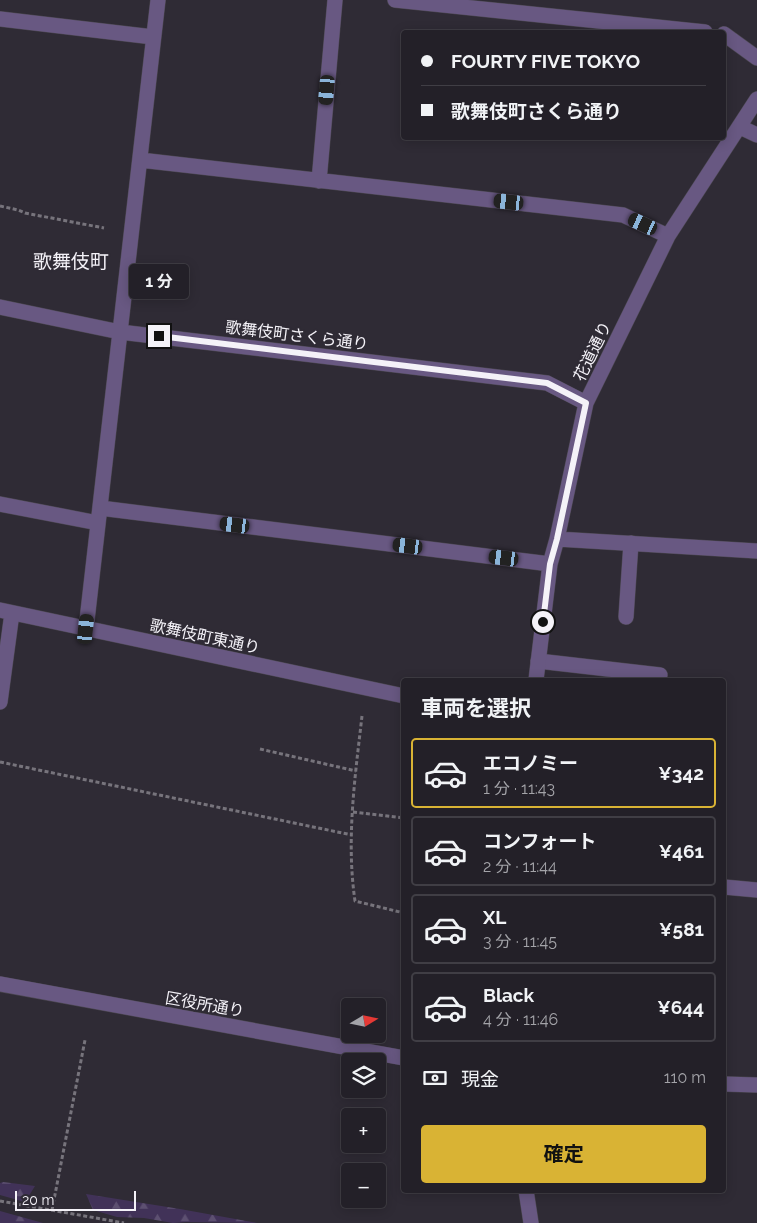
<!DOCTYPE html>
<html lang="ja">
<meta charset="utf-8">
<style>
body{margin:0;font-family:Raleway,"Noto Sans JP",sans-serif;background:#2f2d34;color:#f1f3f6;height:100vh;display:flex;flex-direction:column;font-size:19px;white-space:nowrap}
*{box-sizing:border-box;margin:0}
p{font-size:16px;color:#a3a3a8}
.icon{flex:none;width:28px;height:28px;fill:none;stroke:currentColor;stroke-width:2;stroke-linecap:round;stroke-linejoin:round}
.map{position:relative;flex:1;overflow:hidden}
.details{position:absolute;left:401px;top:678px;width:325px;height:515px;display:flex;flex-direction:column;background:#232028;border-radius:5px;box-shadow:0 2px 12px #0003,0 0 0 1px #403e45}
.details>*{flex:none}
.hud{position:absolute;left:401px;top:30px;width:325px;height:110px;border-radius:5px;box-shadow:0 2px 12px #0003,0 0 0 1px #403e45;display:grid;align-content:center;height:110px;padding:0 20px;background:#232028}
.needle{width:32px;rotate:80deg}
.fabs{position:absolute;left:341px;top:998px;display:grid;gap:10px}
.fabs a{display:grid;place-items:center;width:45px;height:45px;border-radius:5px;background:#232028;box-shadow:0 2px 12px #0003,0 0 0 1px #403e45;font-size:25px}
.scale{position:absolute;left:15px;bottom:12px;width:121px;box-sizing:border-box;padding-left:5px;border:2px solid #f4f2f8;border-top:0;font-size:14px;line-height:18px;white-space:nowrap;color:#f4f2f8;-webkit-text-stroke:4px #2f2b35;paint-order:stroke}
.end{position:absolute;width:22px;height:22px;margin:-11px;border:6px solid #f4f2f8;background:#111;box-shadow:0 0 0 2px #111}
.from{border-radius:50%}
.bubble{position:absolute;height:35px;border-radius:5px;background:#232028;box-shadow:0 2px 12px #0003,0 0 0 1px #403e45;font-size:16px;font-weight:700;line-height:35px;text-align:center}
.car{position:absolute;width:15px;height:30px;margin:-15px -8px;border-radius:6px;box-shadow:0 0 4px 1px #0007;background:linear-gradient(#222 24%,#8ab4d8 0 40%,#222 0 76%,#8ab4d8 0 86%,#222 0)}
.hud b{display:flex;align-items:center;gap:18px;height:48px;font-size:19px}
.hud b+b{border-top:1px solid #403e45}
.hud i{width:12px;height:12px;background:#f1f3f6}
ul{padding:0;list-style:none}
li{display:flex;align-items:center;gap:15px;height:70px;margin:0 10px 8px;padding:0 10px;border:2px solid #403e45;border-radius:5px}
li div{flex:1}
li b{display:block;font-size:19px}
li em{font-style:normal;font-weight:700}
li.selected{border-color:#d9b334}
li>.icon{width:45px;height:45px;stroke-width:1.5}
h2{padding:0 20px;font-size:22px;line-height:60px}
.pay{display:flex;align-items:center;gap:12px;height:55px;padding:0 20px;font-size:19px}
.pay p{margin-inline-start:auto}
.button{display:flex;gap:10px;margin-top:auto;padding:10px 20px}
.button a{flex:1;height:58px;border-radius:5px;background:#d9b334;color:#111;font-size:20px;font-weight:700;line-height:58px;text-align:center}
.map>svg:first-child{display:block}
.forest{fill:url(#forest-firs)}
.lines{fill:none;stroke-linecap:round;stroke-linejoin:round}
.service-casing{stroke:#4b4750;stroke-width:16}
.minor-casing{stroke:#4b4750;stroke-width:16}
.tertiary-casing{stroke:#4b4750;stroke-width:16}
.path{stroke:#77747c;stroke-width:3;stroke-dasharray:4 2.5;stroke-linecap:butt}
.service{stroke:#685882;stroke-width:15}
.minor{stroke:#685882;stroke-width:15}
.tertiary{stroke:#685882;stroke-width:15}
.route{stroke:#f4f2f8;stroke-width:6}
.labels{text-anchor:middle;stroke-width:4;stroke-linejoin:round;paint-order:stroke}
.street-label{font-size:16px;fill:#f4f2f8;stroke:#2f2b35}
.quarter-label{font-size:19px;fill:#f4f2f8;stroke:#2f2b35}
</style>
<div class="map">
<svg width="757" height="1223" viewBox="0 0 757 1223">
<defs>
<pattern id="forest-firs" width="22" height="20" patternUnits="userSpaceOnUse" patternTransform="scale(1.25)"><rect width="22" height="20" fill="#413258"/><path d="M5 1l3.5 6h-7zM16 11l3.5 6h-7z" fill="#5d5071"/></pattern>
</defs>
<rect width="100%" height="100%" fill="#2f2b35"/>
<path class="forest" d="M3,1182l32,4 -10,16 -25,-7v-12z
M86,1194l94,15 77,14 -71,-1 -13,1 -29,-5 -27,-1 -24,-7z
M0,1211l43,12h-43z"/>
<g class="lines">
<g class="service-casing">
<path id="service" d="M626,617l5,-74
M538,661l122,14"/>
</g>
<g class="minor-casing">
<path id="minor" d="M395,0l310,32
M0,19l153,18
M724,34l33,24
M740,127l17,8
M140,160l483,55 45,21
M319,181l16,-181
M0,307l120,25 427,51 39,20
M0,504l98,19
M100,508l450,56
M557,539l200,12
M0,610l404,86
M86,629l72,-629
M536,680l14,-116 7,-25 29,-136 82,-167 89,-137
M0,702l12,-89
M724,887l33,3
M526,1190l5,33"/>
</g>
<g class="tertiary-casing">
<path id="tertiary" d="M0,984l404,74
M724,1084l33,1"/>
</g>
<path class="path" d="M0,206l18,4 7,3 79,15
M362,716c-7,61 -16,124 -7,185l49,12
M260,749l96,22
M0,762l352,73
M353,812l51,6
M0,1201l124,22
M52,1210l33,-170"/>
<use href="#service" class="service"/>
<use href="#minor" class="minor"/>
<use href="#tertiary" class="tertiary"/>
</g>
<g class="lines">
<path class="route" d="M159,336l388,47 39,20 -29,136 -7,25 -7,58"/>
</g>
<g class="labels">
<g class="street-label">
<text transform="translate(297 335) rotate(7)" y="6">歌舞伎町さくら通り</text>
<text transform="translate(592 351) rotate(-64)" y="6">花道通り</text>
<text transform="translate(205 636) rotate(12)" y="6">歌舞伎町東通り</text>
<text transform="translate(205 1004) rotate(10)" y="6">区役所通り</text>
</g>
<g class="quarter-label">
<text x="71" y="268">歌舞伎町</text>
</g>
</g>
</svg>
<div class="fabs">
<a><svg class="needle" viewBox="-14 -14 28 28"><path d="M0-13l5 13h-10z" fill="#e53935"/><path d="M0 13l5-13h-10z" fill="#a3a3a8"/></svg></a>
<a><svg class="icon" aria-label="layers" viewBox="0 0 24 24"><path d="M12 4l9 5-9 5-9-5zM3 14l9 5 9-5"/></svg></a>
<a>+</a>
<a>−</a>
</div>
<div class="scale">20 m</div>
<i class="end from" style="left:543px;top:622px"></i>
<i class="end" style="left:159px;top:336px"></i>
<div class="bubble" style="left:129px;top:264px;width:60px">1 分</div>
<i class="car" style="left:327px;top:90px;rotate:185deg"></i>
<i class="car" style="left:509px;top:202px;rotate:276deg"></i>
<i class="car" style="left:643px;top:224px;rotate:295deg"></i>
<i class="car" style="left:235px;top:525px;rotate:277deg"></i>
<i class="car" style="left:408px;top:546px;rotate:277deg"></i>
<i class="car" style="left:504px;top:558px;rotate:277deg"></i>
<i class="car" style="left:86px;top:629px;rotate:6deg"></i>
<div class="hud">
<b><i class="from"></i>FOURTY FIVE TOKYO</b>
<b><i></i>歌舞伎町さくら通り</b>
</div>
<section class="details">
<h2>車両を選択</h2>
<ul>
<li class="selected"><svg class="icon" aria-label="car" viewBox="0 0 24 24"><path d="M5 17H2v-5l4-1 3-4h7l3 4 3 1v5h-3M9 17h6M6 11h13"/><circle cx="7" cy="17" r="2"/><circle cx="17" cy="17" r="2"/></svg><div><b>エコノミー</b><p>1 分 · 11:43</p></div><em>¥342</em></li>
<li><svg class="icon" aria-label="car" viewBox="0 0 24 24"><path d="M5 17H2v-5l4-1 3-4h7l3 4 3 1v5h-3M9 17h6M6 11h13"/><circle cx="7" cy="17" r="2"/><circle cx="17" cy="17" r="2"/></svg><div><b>コンフォート</b><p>2 分 · 11:44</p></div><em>¥461</em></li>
<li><svg class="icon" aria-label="car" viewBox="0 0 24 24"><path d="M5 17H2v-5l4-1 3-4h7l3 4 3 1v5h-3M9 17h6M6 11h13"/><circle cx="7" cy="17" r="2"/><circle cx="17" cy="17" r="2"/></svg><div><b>XL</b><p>3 分 · 11:45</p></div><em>¥581</em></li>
<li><svg class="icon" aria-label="car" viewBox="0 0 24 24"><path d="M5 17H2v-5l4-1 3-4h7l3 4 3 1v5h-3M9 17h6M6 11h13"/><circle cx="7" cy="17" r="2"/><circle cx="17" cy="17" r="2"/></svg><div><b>Black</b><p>4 分 · 11:46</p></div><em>¥644</em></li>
</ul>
<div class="pay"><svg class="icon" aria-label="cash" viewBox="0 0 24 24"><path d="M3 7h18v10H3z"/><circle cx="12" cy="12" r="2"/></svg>現金<p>110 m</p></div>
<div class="button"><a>確定</a></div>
</section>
</div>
